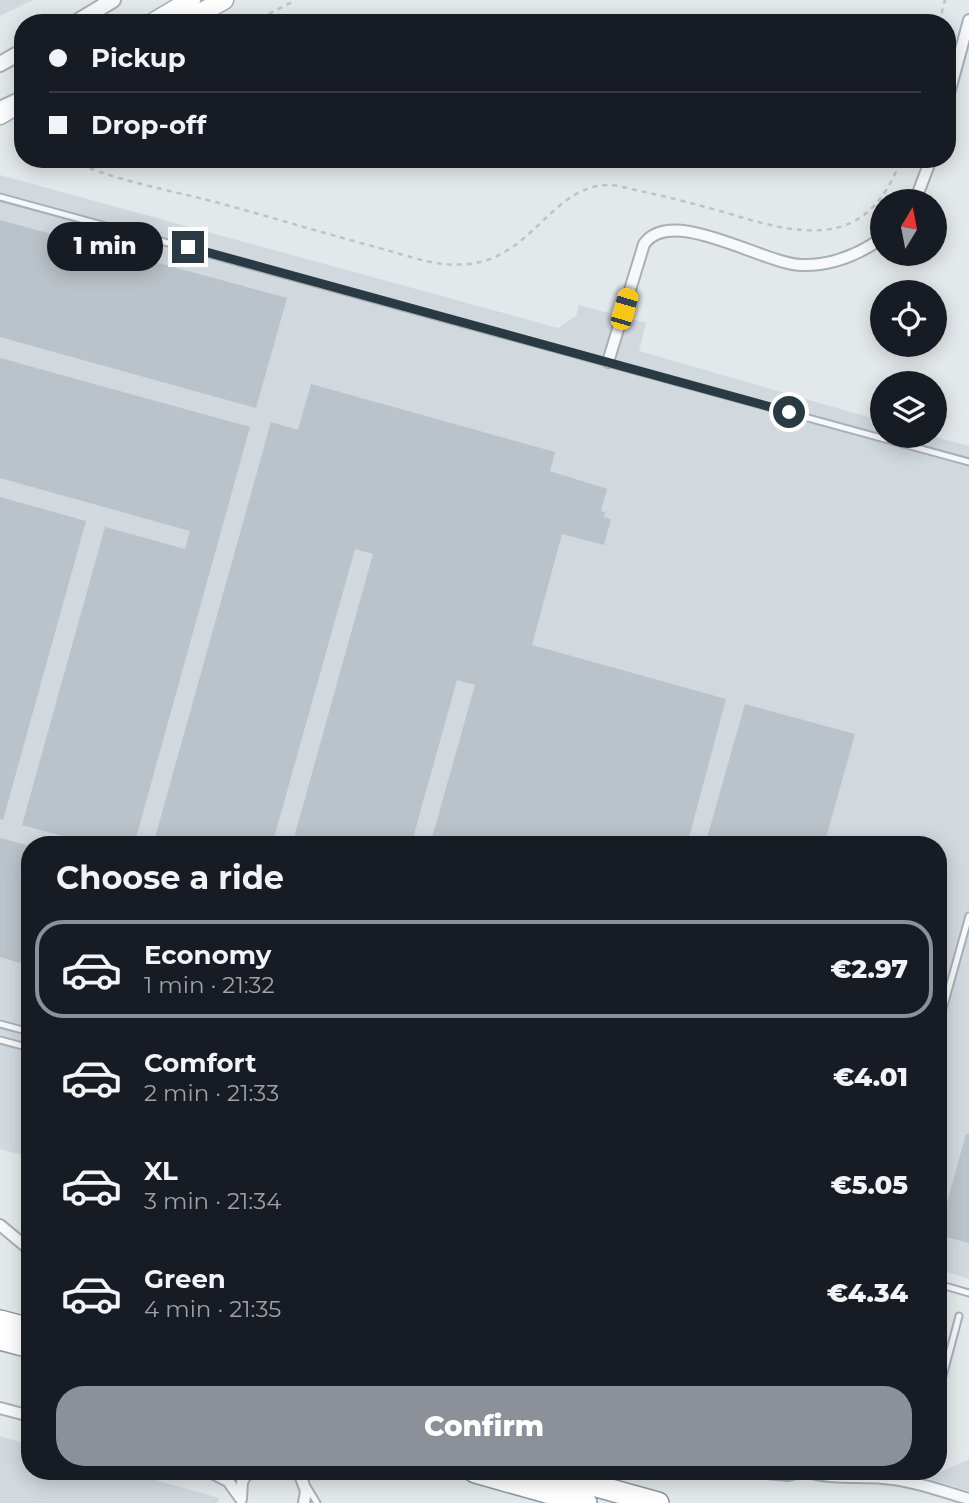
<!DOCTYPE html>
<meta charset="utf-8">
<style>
body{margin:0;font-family:Montserrat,sans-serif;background:#20242c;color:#f1f3f6;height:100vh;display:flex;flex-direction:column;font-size:26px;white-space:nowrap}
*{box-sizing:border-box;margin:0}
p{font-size:23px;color:#9ea1a6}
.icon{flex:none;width:38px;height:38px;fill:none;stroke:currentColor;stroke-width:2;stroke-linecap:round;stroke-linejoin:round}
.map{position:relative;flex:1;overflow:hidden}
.drawer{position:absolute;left:21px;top:836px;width:926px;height:644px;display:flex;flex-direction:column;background:#171b24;border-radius:28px;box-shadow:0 4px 18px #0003}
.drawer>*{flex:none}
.banner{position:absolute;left:14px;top:14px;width:942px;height:154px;border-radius:28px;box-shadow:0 4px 18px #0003;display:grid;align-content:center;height:154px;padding:0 35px;background:#171b24}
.needle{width:46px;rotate:10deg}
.fabs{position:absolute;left:870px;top:189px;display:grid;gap:14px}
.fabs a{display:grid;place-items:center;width:77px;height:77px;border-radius:50%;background:#171b24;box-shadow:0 4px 18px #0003;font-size:35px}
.end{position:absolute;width:32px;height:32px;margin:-16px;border:9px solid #2a3a44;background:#fff;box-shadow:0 0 0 4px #fff}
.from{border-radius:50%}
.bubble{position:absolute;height:49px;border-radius:24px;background:#171b24;box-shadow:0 4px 18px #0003;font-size:23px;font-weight:800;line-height:49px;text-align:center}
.car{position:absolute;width:21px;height:42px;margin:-21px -10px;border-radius:9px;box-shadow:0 0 5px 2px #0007;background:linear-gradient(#f5c518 24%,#345 0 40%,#f5c518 0 76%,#345 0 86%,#f5c518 0)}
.banner b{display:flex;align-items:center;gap:24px;height:66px;font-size:26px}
.banner b+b{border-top:2px solid #363941}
.banner i{width:18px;height:18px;background:#f1f3f6}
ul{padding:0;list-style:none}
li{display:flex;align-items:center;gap:21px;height:98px;margin:0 14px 10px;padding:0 21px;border:4px solid transparent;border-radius:28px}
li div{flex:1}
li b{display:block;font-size:26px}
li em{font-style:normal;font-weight:800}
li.active{border-color:#8c9099}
li>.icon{width:63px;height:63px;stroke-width:1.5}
h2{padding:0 35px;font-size:32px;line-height:84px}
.primary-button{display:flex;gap:14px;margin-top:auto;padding:14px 35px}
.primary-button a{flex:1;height:80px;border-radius:28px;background:#8c9099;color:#fff;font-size:28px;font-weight:800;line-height:80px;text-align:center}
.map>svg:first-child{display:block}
.built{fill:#d1d8de}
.building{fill:#bac3c9}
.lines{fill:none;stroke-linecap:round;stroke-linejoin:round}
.service-casing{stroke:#a8b0b6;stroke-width:9}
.minor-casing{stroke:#a8b0b6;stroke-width:14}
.tertiary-casing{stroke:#a8b0b6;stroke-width:18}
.primary-casing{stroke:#a2b0b8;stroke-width:21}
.motorway-casing{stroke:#8a99a3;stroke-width:24}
.path{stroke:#bdc3c7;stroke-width:2.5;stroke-dasharray:5 5;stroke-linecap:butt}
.service{stroke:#f6f8fa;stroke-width:5}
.minor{stroke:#f6f8fa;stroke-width:10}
.tertiary{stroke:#f6f8fa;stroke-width:14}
.primary{stroke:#fff;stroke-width:18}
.motorway{stroke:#fff;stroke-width:21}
.route{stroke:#2a3a44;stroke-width:9}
</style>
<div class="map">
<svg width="969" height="1503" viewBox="0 0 969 1503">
<rect width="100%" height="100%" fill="#e3e8eb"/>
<path class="built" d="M0,0h33l-33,16z
M0,175l558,153 18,-12 3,-11 67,18 -7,28 243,70v15h50l37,10v833l-31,-10v-424h-908v312l-30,-8z
M0,1436l30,9v27h97l92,26 -1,5h-218z
M969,1459v32l-43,-13 42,-18z"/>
<path class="building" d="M0,220l287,78 -31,110 -256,-71z
M0,358l250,69 -116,418h-38l-74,-20 83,-298 80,22 5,-18 -190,-53z
M311,384l244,68 -5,19 57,18 -6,22 4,1 -1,5 7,2 -7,26 -42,-11 -30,111 194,54 -39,146h-257l45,-160 -18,-5 -46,165h-119l81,-291 -18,-5 -83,296h-119l118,-423 27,8z
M0,497l86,24 -83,299 -3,-1z
M745,704l110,30 -31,111h-119z
M0,838l30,8v120l-30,-9z
M966,1134h3v109l-31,-8z"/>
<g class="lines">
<g class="service-casing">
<path id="service" d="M0,104l17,-8
M0,197l969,265
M0,1024l30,8
M938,1027l31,-111
M0,1040l30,8
M938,1284l31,9
M938,1395l21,-79
M308,1488l9,15"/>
</g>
<g class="minor-casing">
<path id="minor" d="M947,101l22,-81
M915,201l16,-42
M608,362l36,-118c28,-39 117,19 157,21 30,1 57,-10 81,-27
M0,1225l30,25
M0,1408l30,8
M210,1472l18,9 13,18
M299,1472l7,19 -2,12
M757,1472l31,3 12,-3
M807,1472c26,7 50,4 76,6 29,2 58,13 86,21
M241,1499l1,-17 6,-10"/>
</g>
<g class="tertiary-casing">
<path id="tertiary" d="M75,23l38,-23
M0,64l23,-13"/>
</g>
<g class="primary-casing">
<path id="primary" d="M152,23l39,-23
M182,23l42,-23
M0,115l23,-14"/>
</g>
<g class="motorway-casing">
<path id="motorway" d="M0,1321l30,8
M0,1339l30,8
M475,1472l111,31
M546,1472l112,31"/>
</g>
<path class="path" d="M251,23l45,-23
M939,23l6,-23
M72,159c28,19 111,34 147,44 51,14 101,29 153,43 23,6 47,15 71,18 12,1 26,1 37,-2 55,-13 75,-76 128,-77 12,0 25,5 37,7 27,6 54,13 82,21 75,23 141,38 174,-54"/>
<use href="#service" class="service"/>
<use href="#minor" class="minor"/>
<use href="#tertiary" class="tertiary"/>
<use href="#primary" class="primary"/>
<use href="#motorway" class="motorway"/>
</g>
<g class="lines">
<path class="route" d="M188,247l601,165"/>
</g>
</svg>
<div class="fabs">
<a><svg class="needle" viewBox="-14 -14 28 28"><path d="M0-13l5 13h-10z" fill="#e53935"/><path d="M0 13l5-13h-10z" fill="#9ea1a6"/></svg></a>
<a><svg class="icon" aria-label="locate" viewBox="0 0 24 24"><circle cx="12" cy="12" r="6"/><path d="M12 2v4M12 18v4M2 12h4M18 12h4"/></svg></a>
<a><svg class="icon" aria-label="layers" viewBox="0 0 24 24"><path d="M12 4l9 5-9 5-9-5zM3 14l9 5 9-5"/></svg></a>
</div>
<i class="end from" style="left:789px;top:412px"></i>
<i class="end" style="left:188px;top:247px"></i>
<div class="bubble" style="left:47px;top:222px;width:116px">1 min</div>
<i class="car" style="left:624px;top:309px;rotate:16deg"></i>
<div class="banner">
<b><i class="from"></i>Pickup</b>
<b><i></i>Drop-off</b>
</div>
<section class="drawer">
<h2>Choose a ride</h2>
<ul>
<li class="active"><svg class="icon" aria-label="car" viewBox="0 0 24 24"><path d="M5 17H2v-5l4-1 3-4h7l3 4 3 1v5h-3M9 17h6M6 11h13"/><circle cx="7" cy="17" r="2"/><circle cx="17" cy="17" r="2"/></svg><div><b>Economy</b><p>1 min · 21:32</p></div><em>€2.97</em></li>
<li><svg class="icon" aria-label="car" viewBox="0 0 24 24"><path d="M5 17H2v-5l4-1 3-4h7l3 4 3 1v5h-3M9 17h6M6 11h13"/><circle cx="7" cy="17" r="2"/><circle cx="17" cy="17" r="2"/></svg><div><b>Comfort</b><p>2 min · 21:33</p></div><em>€4.01</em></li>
<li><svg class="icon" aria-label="car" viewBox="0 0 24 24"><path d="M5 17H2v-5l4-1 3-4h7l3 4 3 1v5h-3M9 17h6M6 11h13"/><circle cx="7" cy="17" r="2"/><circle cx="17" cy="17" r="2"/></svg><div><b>XL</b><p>3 min · 21:34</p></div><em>€5.05</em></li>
<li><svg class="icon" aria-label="car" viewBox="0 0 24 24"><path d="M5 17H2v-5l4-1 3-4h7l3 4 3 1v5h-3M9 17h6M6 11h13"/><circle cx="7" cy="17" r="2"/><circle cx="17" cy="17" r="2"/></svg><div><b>Green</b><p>4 min · 21:35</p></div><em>€4.34</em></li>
</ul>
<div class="primary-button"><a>Confirm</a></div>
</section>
</div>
